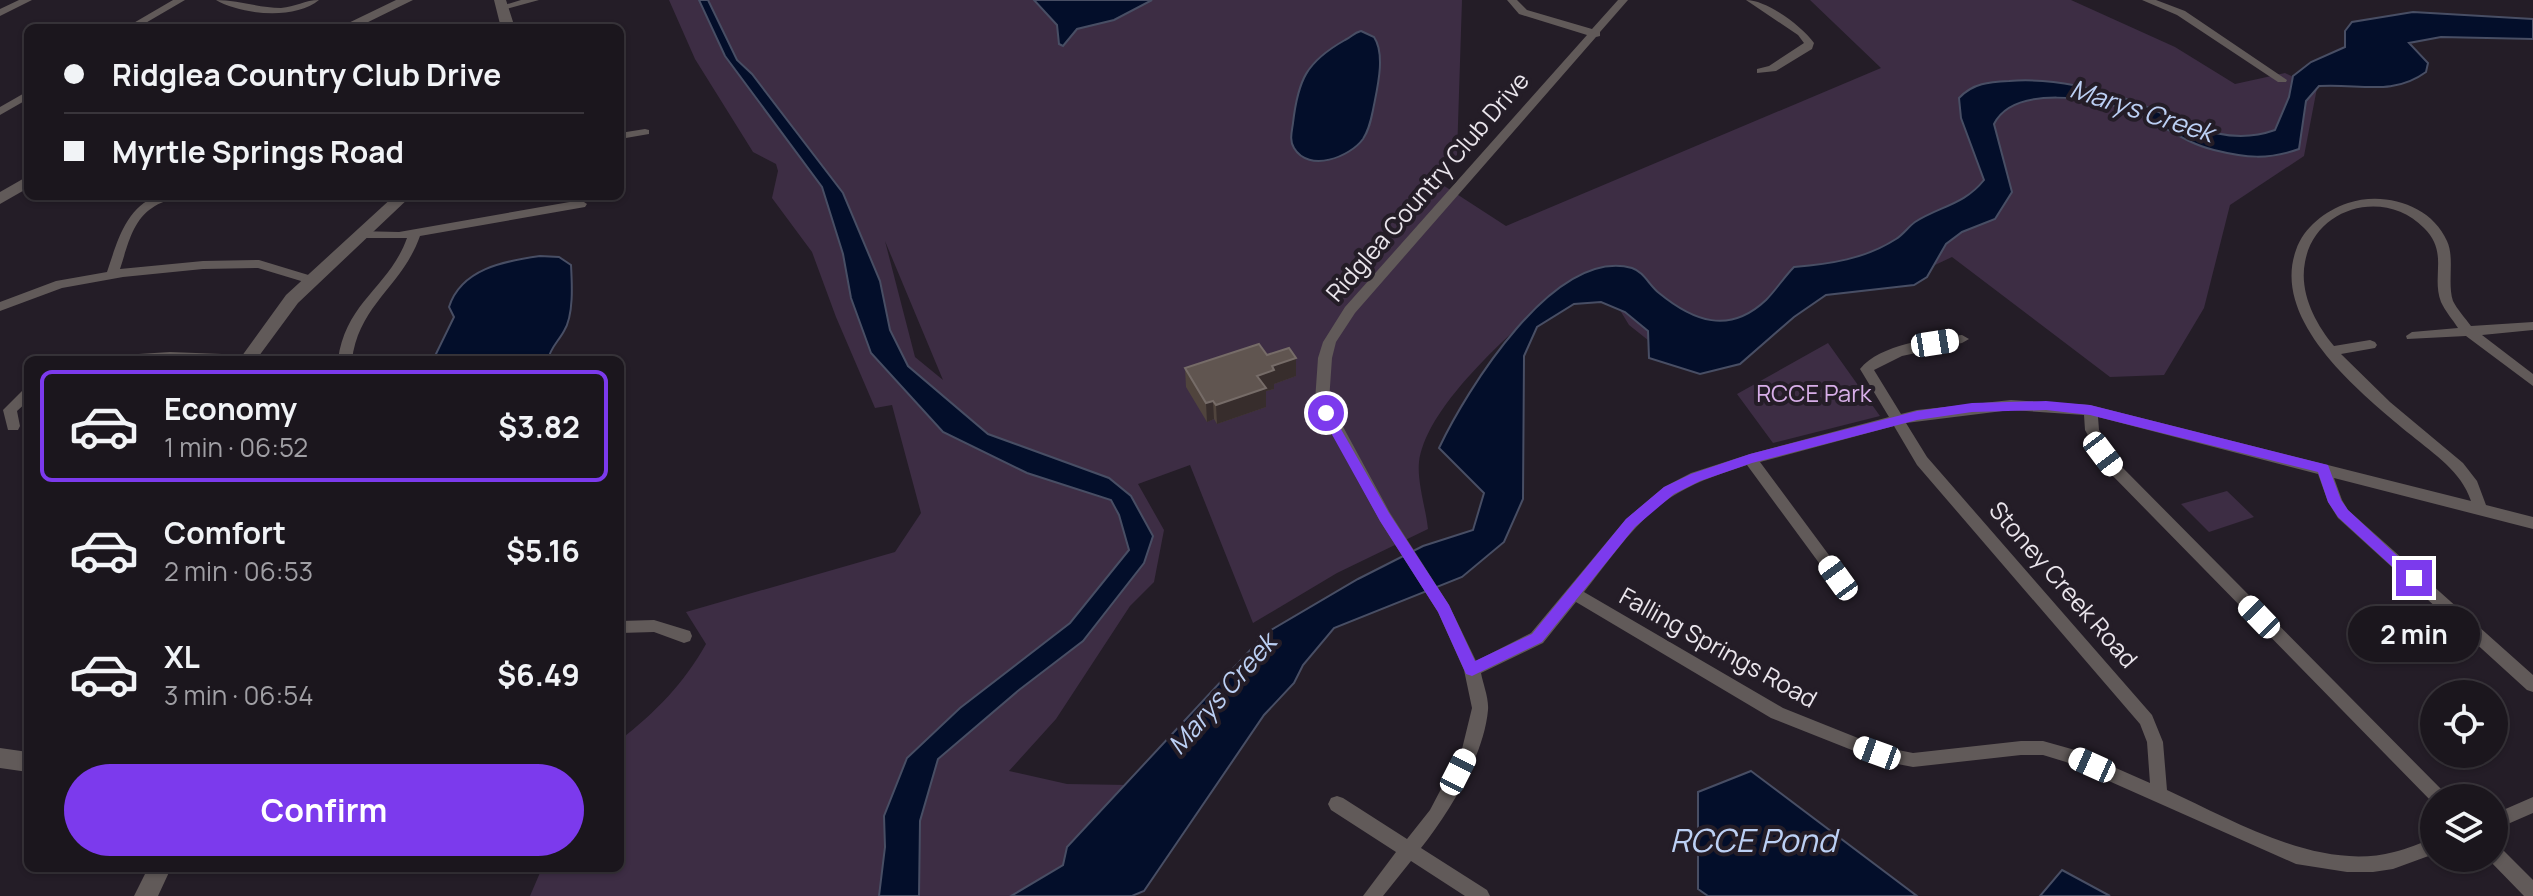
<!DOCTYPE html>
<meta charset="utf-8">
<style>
body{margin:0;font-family:Manrope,sans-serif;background:#28232a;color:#f1f3f6;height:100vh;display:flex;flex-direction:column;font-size:30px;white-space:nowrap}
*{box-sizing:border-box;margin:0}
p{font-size:26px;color:#a09fa4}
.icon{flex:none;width:44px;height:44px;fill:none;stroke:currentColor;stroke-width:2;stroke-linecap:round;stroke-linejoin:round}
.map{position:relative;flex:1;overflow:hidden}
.sheet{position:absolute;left:24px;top:356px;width:600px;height:516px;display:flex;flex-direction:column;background:#1b161d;border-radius:12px;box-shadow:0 2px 6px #0004,0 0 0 2px #39353b}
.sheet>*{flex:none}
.hud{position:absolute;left:24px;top:24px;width:600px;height:176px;border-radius:12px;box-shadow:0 2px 6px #0004,0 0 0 2px #39353b;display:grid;align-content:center;height:176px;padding:0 40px;background:#1b161d}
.controls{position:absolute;left:2420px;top:680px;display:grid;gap:16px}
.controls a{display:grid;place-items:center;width:88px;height:88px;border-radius:50%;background:#1b161d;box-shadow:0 2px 6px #0004,0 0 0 2px #39353b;font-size:40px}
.end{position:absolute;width:36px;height:36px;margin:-18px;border:10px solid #7c3aed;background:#fff;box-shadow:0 0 0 4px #fff}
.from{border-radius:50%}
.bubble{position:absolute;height:56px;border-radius:28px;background:#1b161d;box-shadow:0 2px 6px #0004,0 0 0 2px #39353b;font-size:26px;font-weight:700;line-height:56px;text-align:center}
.car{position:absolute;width:24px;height:48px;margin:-24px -12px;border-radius:10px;box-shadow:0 0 6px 2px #0007;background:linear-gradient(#fff 24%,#345 0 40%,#fff 0 76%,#345 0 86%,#fff 0)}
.hud b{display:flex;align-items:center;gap:28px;height:76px;font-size:30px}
.hud b+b{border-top:2px solid #39353b}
.hud i{width:20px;height:20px;background:#f1f3f6}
ul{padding:14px 0 0;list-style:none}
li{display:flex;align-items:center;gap:24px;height:112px;margin:0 16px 12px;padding:0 24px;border:4px solid transparent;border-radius:12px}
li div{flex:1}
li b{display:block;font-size:30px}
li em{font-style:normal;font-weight:700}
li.on{border-color:#7c3aed}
li>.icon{width:72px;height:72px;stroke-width:1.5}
.cta{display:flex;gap:16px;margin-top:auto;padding:16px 40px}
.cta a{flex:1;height:92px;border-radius:48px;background:#7c3aed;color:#fff;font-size:32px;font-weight:700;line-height:92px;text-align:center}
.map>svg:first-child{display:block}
.green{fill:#3d2d44;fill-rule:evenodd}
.water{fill:#030e2a;stroke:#484e64;stroke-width:2}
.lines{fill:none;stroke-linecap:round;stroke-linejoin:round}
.minor{fill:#615a59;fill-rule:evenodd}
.tertiary{fill:#615a59;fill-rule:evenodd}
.wall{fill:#50443d}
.shaded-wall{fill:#372d2c}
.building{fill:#605550;stroke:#766c68;stroke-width:2}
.route{fill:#7c3aed}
.labels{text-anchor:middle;stroke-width:8;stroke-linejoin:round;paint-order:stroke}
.street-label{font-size:24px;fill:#eae5ec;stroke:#241d27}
.park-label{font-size:24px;fill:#d7aee8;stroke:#241d27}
.water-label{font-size:26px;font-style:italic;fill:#bcd0f4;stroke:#241d27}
.near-water-label{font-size:32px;font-style:italic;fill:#bcd0f4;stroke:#241d27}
</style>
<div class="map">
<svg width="2533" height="896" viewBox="0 0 2533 896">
<rect width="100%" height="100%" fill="#241d27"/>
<path class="green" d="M669,0h793l-5,155 -25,23 74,48 375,-158 -71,-68h261l104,47 60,37 50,-11 32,15 -13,68 -74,49 -26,103 -40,67 -54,2 -158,-120 -62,29 -15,-5 -122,33 -90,38 -34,-27 -14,-23 -67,-3c-40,38 -121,106 -129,163 -2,20 7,47 9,67l-91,44 -84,50 -63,-158 -52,19 26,46 -10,52 -24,24 -74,113 -47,52 58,13 61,1 -12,8 1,33 -64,70h-523l12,-28h78v-128c36,-28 64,-57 86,-96l-20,-32 209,-60 26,-39 -29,-108 -17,3 -39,-91 -24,-65 -40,-54 6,-27 -2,-7 -23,-12 -58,-93zM885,241l58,139 -28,-23z
M1828,343l52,73 -107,27 -36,-49z
M2227,491l27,26 -45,15 -28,-28z"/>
<path class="water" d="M699,0h9l29,60 15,14 91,119 37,88 10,49 18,36 80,68 121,44 22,18 22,40 -9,27 -61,78 -64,49 -81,69 -18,62 -1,75h-40l6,-49 -1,-31 23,-58 53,-50 110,-85 59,-73 -10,-35 -8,-15 -84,-27 -84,-41 -72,-79 -20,-55 -8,-44 -21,-67 -97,-131z
M1034,0h118l-38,20 -37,9 -14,17 -4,-2 -2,-19z
M2413,12l120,7v20l-92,-2 -32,6 19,20 -2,9c-34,25 -68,11 -107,14l-13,15 -7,48c-31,11 -53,9 -85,1 -30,-7 -55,-28 -83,-39 -35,-13 -117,-27 -137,13l18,68 -17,27 -33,13 -16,12 -19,33 -13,8 -88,10 -32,22 -54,47 -40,10 -51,-16 -1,-27 -23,-19 -24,-10 -27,2 -37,23 -13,29 -1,143 -19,43 -42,35 -128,51 -31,37 -9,18 -30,32 -120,176 -12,5h-121l52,-31 4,-18 199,-214 92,-54 65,-33 50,-16 11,-37 -45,-45c27,-57 115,-201 193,-180 12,4 17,17 27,25 34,28 70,42 107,7 10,-10 18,-23 28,-33 36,-3 71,-8 102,-28 7,-4 12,-12 19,-17 25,-16 49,-17 69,-42l-23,-62 -2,-20c14,-15 30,-16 50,-17 38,-3 78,5 114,17 53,17 96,52 152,32l14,-33 4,-21 18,-14 34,-15v-16l7,-9z
M1361,31l13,6c12,18 3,52 -1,73 -2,10 -4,20 -10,29 -13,18 -54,34 -69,9 -5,-8 -2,-17 -1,-25 5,-43 13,-61 52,-83 7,-3 8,-7 16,-9z
M540,256l19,1 12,8c1,18 3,50 -7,66 -6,11 -14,17 -16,29h-115l21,-43 -5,-10c12,-38 55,-46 91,-51z
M1751,771l166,125h-209l-10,-7v-97z
M2062,870l48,26h-70z"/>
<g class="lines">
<path class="minor" d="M19,0h13l-32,16v-7z
M173,0h12l-48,28h-12z
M216,0c22,0 43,8 65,8 14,-1 24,-8 38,-8 -24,20 -77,15 -103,0z
M521,0h18l-36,10 -5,-3z
M1507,0h10l10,10 65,19 26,-29h10l-28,32v4l-4,1 -241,276 -19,29 -4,16 -3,43 61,112 59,92 27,56 55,-28 95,-114 38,-32 27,-14 59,-19 139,-37 -29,-48c20,-25 72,-31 102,-34l7,4 -7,4 -60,13 -28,14 27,44 16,-4 94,-10 79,5 381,96c-10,-30 -36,-46 -60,-66 -48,-40 -141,-113 -115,-185 8,-23 29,-39 52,-47 35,-12 83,1 99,38 8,17 0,42 6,60 4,8 12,17 18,25l62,-4v8l-51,5 51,39v12l-67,-50 -59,3 -1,-3 6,-4 46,-4c-5,-8 -13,-17 -17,-26 -10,-26 8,-49 -17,-74 -38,-40 -109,-22 -119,34 -6,30 10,61 29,84l36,-6 5,2 2,3 -2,3 -34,6 49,48 73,61 14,18 9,24 47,12v12l-199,-51 8,22 6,10 185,165v17l-6,-2 -189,-172 -10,-16 -10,-28 -220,-57 1,13 19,33 326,329 3,6h-13v6l-326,-333 -23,-41 -1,-15 -73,-5 -105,13 21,34 225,258 11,27 4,48c66,30 152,82 227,62 13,-3 27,-9 40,-14v16l-41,15 -20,3h-26l-51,-8 -230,-102 -23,-7h-22l-108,12 -36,-7 -106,-42 -195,-116 -33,41 -62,30c2,11 8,25 7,37 -4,46 -39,103 -67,138l66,42 3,6h-25l-54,-35 -28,35h-20l33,-44 -65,-42 -3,-6 3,-6 6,-2 6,2 64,41 23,-29 32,-61 10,-41 -8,-38 -26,-58 -58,-91 -65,-120 3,-43 5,-16 22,-35 242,-272 -68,-21zM1894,426l23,39 223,259 7,18 3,41 -75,-33 -32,-9h-22l-108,12 -35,-7 -95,-38 -199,-116c28,-35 55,-77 94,-99 22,-13 45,-20 69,-28l86,117 5,2 5,-2 3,-4 -3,-4 -83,-112z
M1746,0c21,0 56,26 68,43l-2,6 -36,22 -19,2v-4l12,-3 35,-23 -6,-8z
M2142,0h14l29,11 102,69 -1,2h-8l-101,-67z
M28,91v8l-28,16v-8z
M645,129l4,1v4l-29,5v-6z
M157,196h18c-7,5 -15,6 -23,12 -20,13 -25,40 -32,61l83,-8 56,-1 56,17 2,3 -6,4 -53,-16 -55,1 -80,8 -61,11 -62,23v-9l56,-21 51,-9c10,-29 18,-64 50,-76z
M581,200l6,4 -2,3 -165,29c-18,51 -61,68 -68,124h-14c8,-59 51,-72 69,-122h-46l-6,-4 2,-3 42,1z
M170,352l78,3 7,5h-139l7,-5z
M28,388v13l-11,10 3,15 -2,4h-10l-5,-20 20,-20z
M654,620l36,11 2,5 -2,5 -6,2 -30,-11 -34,1v-12z
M2533,797v16l-39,17v-16z
M2494,845l6,2 33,33v16h-9l-36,-37 6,-1z"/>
<path class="tertiary" d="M396,0h17l-57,28h-18z
M494,0h12l9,28h-14z
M28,176v12l-28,16v-12z
M394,196h17l-113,107 -42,57h-17l47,-65z
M0,748l28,4v20l-28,-4z
M148,868h23l-13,28h-24z"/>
</g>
<path class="wall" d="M1185,368l111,8 -22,8v5l-8,2v16l-49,17 -3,-5 -7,3 -21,-35z"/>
<path class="shaded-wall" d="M1296,358v18l-22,8v5l-8,2v16l-49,17 -1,-19 56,-39z
M1213,401l1,18 -7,3 -1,-19z"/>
<path class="building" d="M1259,344l8,11 22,-7 7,10 -24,8 2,4 -17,6 9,12 -50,17 -3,-4 -7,2 -21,-35z"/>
<path class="route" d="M2046,401l44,4 238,60 13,35 7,10 73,68 -2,4h-10l-71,-65 -10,-15 -10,-30 -228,-57 -44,-5 -74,2 -55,8 -165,43 -52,18 -26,13 -39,33 -93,115 -70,34 -6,-2 -28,-62 -58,-91 -60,-108 6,-4 4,1 59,103 60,92 26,56 57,-27 94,-115 38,-32 27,-13 59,-20 167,-43 55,-8z"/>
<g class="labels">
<g class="street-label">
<text transform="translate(1428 187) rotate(-49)" y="8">Ridglea Country Club Drive</text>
<text transform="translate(2063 585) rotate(49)" y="8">Stoney Creek Road</text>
<text transform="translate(1718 648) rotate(29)" y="8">Falling Springs Road</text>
</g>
<g class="park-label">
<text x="1814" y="402">RCCE Park</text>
</g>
<g class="water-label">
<text transform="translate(2142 111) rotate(18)" y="9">Marys Creek</text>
<text transform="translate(1222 694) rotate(-49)" y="9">Marys Creek</text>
</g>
<g class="near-water-label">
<text x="1753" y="852">RCCE Pond</text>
</g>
</g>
</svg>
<div class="controls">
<a><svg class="icon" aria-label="locate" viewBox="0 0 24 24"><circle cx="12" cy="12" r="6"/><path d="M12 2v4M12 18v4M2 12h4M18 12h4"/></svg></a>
<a><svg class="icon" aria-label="layers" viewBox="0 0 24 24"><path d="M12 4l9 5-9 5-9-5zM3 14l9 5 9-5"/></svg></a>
</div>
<i class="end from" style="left:1326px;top:413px"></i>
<i class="end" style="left:2414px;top:578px"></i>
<div class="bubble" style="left:2348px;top:606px;width:132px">2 min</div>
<i class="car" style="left:1935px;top:343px;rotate:81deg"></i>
<i class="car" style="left:2103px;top:454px;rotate:143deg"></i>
<i class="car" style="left:1838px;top:578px;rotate:324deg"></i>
<i class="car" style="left:2259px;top:617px;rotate:316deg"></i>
<i class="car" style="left:1877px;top:753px;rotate:290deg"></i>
<i class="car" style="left:2092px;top:765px;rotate:294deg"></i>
<i class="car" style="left:1458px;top:772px;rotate:27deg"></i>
<div class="hud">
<b><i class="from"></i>Ridglea Country Club Drive</b>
<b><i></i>Myrtle Springs Road</b>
</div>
<section class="sheet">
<ul>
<li class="on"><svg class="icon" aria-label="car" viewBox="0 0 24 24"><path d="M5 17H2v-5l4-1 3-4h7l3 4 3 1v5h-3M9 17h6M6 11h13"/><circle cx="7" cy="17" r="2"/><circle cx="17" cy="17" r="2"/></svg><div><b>Economy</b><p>1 min · 06:52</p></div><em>$3.82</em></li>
<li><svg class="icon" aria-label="car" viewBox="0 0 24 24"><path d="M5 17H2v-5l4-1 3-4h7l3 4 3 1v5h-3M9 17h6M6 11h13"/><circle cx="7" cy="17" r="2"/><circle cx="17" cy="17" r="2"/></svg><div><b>Comfort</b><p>2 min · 06:53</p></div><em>$5.16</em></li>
<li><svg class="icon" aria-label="car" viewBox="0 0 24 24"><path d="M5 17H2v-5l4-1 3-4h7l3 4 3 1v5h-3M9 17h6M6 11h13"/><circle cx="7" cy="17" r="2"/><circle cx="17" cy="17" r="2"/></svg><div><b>XL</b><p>3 min · 06:54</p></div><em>$6.49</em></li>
</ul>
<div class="cta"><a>Confirm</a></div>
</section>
</div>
